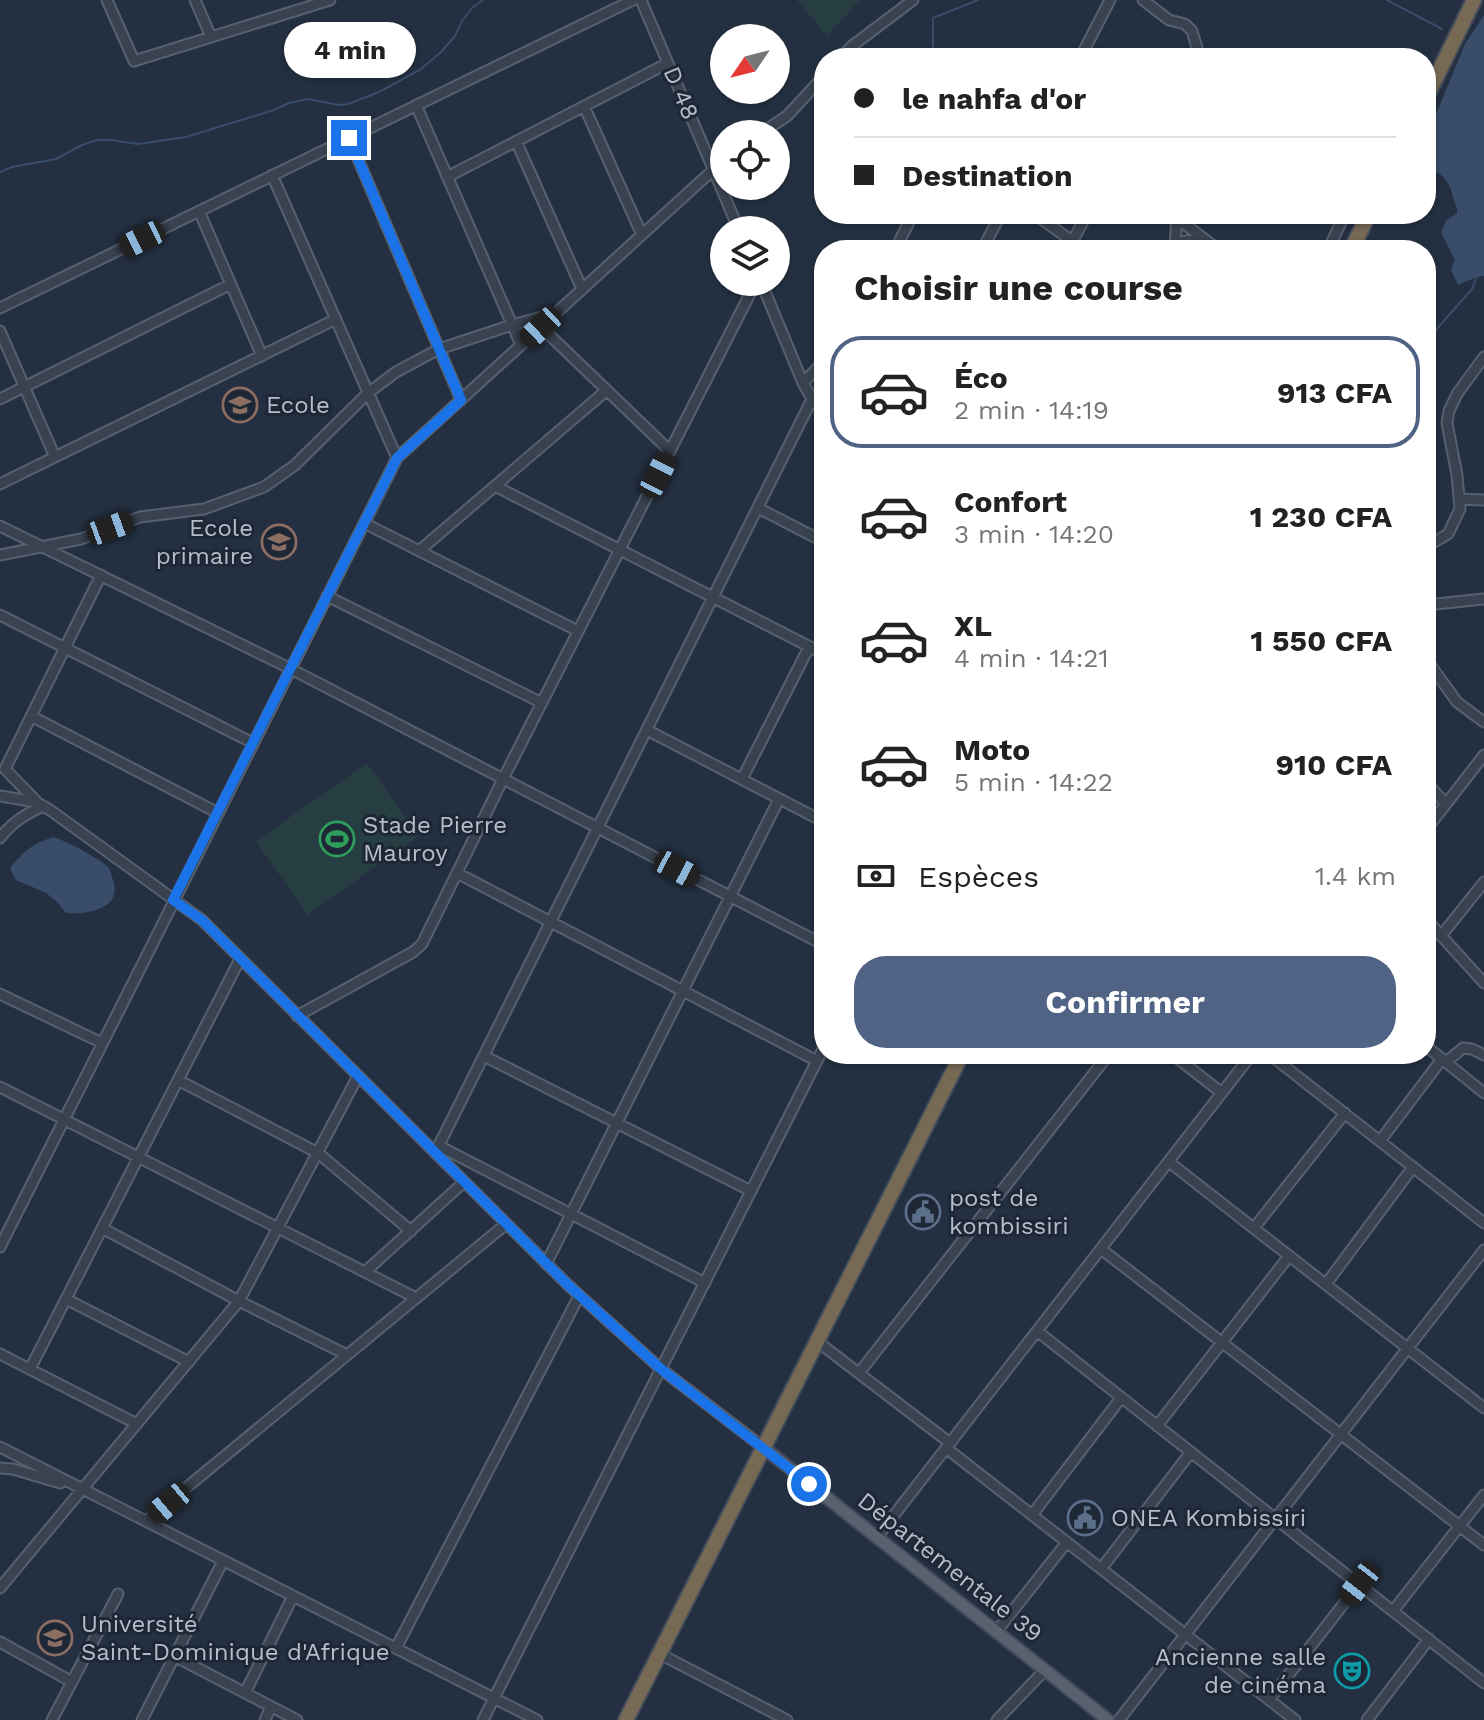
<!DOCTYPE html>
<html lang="fr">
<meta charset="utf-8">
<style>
body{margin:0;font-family:"Work Sans",sans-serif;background:#f6f6f6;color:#222;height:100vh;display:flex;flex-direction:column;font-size:30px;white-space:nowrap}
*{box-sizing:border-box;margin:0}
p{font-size:26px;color:#767676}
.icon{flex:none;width:44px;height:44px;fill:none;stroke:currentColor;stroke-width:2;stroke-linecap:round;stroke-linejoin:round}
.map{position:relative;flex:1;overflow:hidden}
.details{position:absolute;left:814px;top:240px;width:622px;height:824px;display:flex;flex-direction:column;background:#fff;border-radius:32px;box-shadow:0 2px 6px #0004}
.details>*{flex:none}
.banner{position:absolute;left:814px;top:48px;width:622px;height:176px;border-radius:32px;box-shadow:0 2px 6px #0004;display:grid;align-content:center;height:176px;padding:0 40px;background:#fff}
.needle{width:52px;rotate:235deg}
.buttons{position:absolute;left:710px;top:24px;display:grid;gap:16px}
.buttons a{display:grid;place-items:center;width:80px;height:80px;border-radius:50%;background:#fff;box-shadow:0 2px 6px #0004;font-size:40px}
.end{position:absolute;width:36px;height:36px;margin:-18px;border:10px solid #1a73e8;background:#fff;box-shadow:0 0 0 4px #fff}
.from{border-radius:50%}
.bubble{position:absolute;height:56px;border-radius:28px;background:#fff;box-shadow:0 2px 6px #0004;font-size:26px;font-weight:700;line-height:56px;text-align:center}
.car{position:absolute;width:24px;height:48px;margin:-24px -12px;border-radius:10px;box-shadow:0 0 6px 2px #0007;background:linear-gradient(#222 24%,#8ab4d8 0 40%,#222 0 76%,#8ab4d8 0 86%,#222 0)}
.banner b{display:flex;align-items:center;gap:28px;height:76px;font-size:30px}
.banner b+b{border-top:2px solid #e0e0e0}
.banner i{width:20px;height:20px;background:#222}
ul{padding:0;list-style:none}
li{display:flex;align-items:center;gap:24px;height:112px;margin:0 16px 12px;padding:0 24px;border:4px solid transparent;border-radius:32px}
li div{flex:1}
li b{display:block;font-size:30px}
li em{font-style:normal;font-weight:700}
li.on{border-color:#506384}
li>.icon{width:72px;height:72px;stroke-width:1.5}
h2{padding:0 40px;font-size:36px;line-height:96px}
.pay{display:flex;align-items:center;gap:20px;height:88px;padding:0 40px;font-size:30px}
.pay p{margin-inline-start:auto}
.action{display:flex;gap:16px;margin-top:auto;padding:16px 40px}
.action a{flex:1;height:92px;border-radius:32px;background:#506384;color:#fff;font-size:32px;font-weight:700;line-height:92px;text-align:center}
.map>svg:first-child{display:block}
.green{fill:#263e42}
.water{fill:#394c6a}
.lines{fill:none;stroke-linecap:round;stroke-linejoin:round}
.stream{stroke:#394c6a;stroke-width:2}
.minor-casing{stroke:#56606e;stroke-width:13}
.major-casing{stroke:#424b59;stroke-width:15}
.highway-casing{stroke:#434d5b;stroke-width:18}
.minor{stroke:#394250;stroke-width:9}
.major{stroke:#576170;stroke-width:11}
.highway{stroke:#776a55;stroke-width:14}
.route{stroke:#1a73e8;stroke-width:10}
.labels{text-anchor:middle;stroke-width:6;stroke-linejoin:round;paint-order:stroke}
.street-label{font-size:24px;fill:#b5bdcb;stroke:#1d2736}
.poi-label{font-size:24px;fill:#b5bdcb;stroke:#1d2736;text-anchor:start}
</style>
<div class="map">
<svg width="1484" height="1720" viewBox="0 0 1484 1720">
<rect width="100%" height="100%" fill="#243041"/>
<path class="green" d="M797,0h63l-33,36z
M367,763l52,73 -112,79 -51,-74z"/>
<path class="water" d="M1484,15v261l-7,1 -19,8 -7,-15 4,-10 -14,-28 5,-11 11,-8v-4c-8,-23 -6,-32 -31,-42v-29l39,-94z
M53,837c10,2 49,23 56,31 2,3 2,8 4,12 10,29 -26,35 -47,33l-9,-11 -11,-9 -30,-13 -6,-12c13,-16 22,-24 43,-31z"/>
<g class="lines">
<path class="stream" d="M1387,0l55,29
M933,58v-40l45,-18
M0,172l12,-5 44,-8 26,-14 15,-5h14l27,4 48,-7 88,-27 15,-7 19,-4 31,6 9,-1 31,-12 42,-23 20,-17 14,-16 7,-15 10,-13 11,-8
M1426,341l46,-52 5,-13"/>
<g class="minor-casing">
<path id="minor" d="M107,0l27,61 196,-61
M195,0l16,37
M641,0l98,230
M1143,0l26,20 16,4 7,7 8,27
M841,58l11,-12 61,-46
M1080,58l30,-58
M416,105l105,240
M584,106l58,129
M760,134l27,-18 37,-40
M349,138l112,262
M516,141l66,148
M272,175l125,283
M447,177l221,-114
M199,211l63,145
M1034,214l51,36
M1171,214l48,36
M1175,246l2,-29
M895,250l18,-36
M982,250l19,-36
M1068,250l19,-36
M1173,250c8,-12 20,-10 33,-8
M1328,250l17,-36
M761,282l42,101 9,16 12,13
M0,308l633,-308
M541,327l129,124
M0,331l55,126
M803,383l21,-22
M0,399l231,-115
M0,484l336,-165
M495,486l329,168
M1460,499l24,1
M758,508l66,34
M364,523l214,108
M0,526l291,143 533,276
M1426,547l22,-13 12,-25 -3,-34 -10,-52 2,-12 8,-17 27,-37
M419,551l188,-161
M0,555l81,-16 59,-22 64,-8 60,-22 31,-22 73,-72 28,-21 43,-23 73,-24 41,-11
M327,596l215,107
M1426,603l10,1 48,-5
M0,615l253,128
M1426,659l31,43 27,20
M31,716l187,97
M647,730l177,92
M742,779l67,-132
M1426,782l20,22
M0,796l36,6 14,8 152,110 366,365 93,84 103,79
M36,801l-31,-32 96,-194
M1426,830l58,-75
M0,838c12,-16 26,-24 43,-32
M457,873l360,188
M1426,919l58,64
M1441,936l43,-54
M0,994l102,49
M297,1016l116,-64 9,-8 81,-165 253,-497
M1426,1046l58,47
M1172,1054l50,39
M1269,1054l215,169
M484,1056l267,135
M1446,1062l17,-14 9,1 12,6
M178,1080l140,73 93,78
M0,1087l416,211
M1380,1141l62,-82
M439,1146l266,137
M435,1153l377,-754
M1169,1162l315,246
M102,1228l137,73 108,54
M1254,1228l91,-115
M0,1247l397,-789 316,-288
M1101,1249l383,296
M546,1264l233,-465
M365,1272l99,-90
M1326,1284l87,-117
M66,1299l123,63
M1037,1331l447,352
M818,1342l132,101
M0,1354l137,70
M30,1369l210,-410
M859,1373l250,-319
M1157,1426l132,-170
M0,1447l537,273
M946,1448l349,272
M0,1468l13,1 47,14
M1032,1515l89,-117
M146,1521l360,-297
M877,1537l375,-483
M1101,1569l90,-117
M0,1588l239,-287 119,-225
M1393,1611l91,-116
M996,1632l71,-90
M0,1642l72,40
M396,1648l183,-352
M660,1654l127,66
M174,1656l123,64
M245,1693l48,-97
M1269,1700l90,-116
M52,1720l66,-126
M142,1720l81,-159
M265,1720l6,-13
M483,1720l341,-673
M997,1720l48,-50
M1119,1720l365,-470
M1367,1720l62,-81"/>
</g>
<g class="major-casing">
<path id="major" d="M764,1448l344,272"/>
</g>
<g class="highway-casing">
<path id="highway" d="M1426,98l48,-98
M1351,250l18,-36
M626,1720l336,-666"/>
</g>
<use href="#minor" class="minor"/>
<use href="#major" class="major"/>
<use href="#highway" class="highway"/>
</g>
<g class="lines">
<path class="route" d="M349,138l112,262 -64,58 -224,442 29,20 366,365 93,84 148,115"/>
</g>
<defs>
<g id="school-ring" transform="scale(1.8)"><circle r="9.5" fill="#1d2736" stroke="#8d6e63" stroke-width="1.5"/><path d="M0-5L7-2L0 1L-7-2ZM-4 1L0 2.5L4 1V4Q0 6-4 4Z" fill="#8d6e63"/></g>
<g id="stadium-ring" transform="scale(1.8)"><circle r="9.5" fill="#1d2736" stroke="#2e9e5b" stroke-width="1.5"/><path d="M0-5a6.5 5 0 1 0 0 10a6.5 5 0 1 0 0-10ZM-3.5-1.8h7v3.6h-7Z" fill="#2e9e5b"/></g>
<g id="civic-ring" transform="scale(1.8)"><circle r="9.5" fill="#1d2736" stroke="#5c6f8a" stroke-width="1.5"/><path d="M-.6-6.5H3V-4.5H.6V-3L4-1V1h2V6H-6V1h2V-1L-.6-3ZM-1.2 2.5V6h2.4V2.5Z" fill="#5c6f8a"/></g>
<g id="university-ring" transform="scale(1.8)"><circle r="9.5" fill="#1d2736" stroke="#8d6e63" stroke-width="1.5"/><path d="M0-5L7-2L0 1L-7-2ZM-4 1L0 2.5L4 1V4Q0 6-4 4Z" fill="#8d6e63"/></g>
<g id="theatre-ring" transform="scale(1.8)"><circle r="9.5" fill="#1d2736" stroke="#0f9aa8" stroke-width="1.5"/><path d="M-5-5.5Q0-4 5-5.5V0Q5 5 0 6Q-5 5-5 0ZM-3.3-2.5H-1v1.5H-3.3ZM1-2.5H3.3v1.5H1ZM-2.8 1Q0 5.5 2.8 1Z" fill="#0f9aa8"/></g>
</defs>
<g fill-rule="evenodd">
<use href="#school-ring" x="240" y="405"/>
<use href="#school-ring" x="279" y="542"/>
<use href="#stadium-ring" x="337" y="839"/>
<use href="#civic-ring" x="923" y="1212"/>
<use href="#civic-ring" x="1085" y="1518"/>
<use href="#university-ring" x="55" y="1638"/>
<use href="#theatre-ring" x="1352" y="1671"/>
</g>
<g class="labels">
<g class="street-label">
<text transform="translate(681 93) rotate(67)" y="8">D 48</text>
<text transform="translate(950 1567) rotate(38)" y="8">Départementale 39</text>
</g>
<g class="poi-label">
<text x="266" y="413">Ecole</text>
<text x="253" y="536" text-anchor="end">Ecole<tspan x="253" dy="28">primaire</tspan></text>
<text x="363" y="833">Stade Pierre<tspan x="363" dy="28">Mauroy</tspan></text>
<text x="949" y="1206">post de<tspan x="949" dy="28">kombissiri</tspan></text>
<text x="1111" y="1526">ONEA Kombissiri</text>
<text x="81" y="1632">Université<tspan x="81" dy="28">Saint-Dominique d'Afrique</tspan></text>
<text x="1326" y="1665" text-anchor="end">Ancienne salle<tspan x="1326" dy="28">de cinéma</tspan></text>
</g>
</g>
</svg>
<div class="buttons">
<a><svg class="needle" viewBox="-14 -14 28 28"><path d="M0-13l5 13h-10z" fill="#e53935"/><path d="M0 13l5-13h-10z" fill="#767676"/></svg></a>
<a><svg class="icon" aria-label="locate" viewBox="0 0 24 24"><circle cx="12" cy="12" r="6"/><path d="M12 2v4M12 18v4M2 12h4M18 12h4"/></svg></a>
<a><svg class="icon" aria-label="layers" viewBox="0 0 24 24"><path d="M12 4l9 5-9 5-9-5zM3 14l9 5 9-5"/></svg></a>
</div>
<i class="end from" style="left:809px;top:1484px"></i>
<i class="end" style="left:349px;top:138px"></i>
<div class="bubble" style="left:284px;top:22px;width:132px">4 min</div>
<i class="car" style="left:142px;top:239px;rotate:244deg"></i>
<i class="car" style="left:541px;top:327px;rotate:227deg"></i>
<i class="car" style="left:658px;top:475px;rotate:27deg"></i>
<i class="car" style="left:110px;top:528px;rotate:70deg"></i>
<i class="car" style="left:677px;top:869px;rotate:118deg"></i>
<i class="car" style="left:169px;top:1503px;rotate:230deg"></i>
<i class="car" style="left:1359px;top:1584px;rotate:218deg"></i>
<div class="banner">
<b><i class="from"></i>le nahfa d'or</b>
<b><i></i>Destination</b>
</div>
<section class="details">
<h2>Choisir une course</h2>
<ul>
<li class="on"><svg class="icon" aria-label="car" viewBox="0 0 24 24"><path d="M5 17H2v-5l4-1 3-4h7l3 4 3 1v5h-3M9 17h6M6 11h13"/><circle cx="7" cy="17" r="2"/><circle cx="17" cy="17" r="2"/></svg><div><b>Éco</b><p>2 min · 14:19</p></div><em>913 CFA</em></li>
<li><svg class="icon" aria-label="car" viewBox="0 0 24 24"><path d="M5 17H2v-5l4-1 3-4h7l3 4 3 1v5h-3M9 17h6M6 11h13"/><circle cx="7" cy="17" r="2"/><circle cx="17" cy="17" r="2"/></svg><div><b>Confort</b><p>3 min · 14:20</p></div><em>1 230 CFA</em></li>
<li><svg class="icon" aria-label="car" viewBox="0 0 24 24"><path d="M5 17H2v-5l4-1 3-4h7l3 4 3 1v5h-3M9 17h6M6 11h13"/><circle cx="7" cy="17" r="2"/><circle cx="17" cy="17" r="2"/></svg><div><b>XL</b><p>4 min · 14:21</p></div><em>1 550 CFA</em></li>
<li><svg class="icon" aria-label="car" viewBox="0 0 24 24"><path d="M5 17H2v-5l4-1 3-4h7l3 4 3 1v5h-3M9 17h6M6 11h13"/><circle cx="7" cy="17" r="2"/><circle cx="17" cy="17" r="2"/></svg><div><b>Moto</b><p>5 min · 14:22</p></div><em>910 CFA</em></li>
</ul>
<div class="pay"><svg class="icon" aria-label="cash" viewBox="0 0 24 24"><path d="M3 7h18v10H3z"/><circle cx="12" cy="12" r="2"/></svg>Espèces<p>1.4 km</p></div>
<div class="action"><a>Confirmer</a></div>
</section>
</div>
